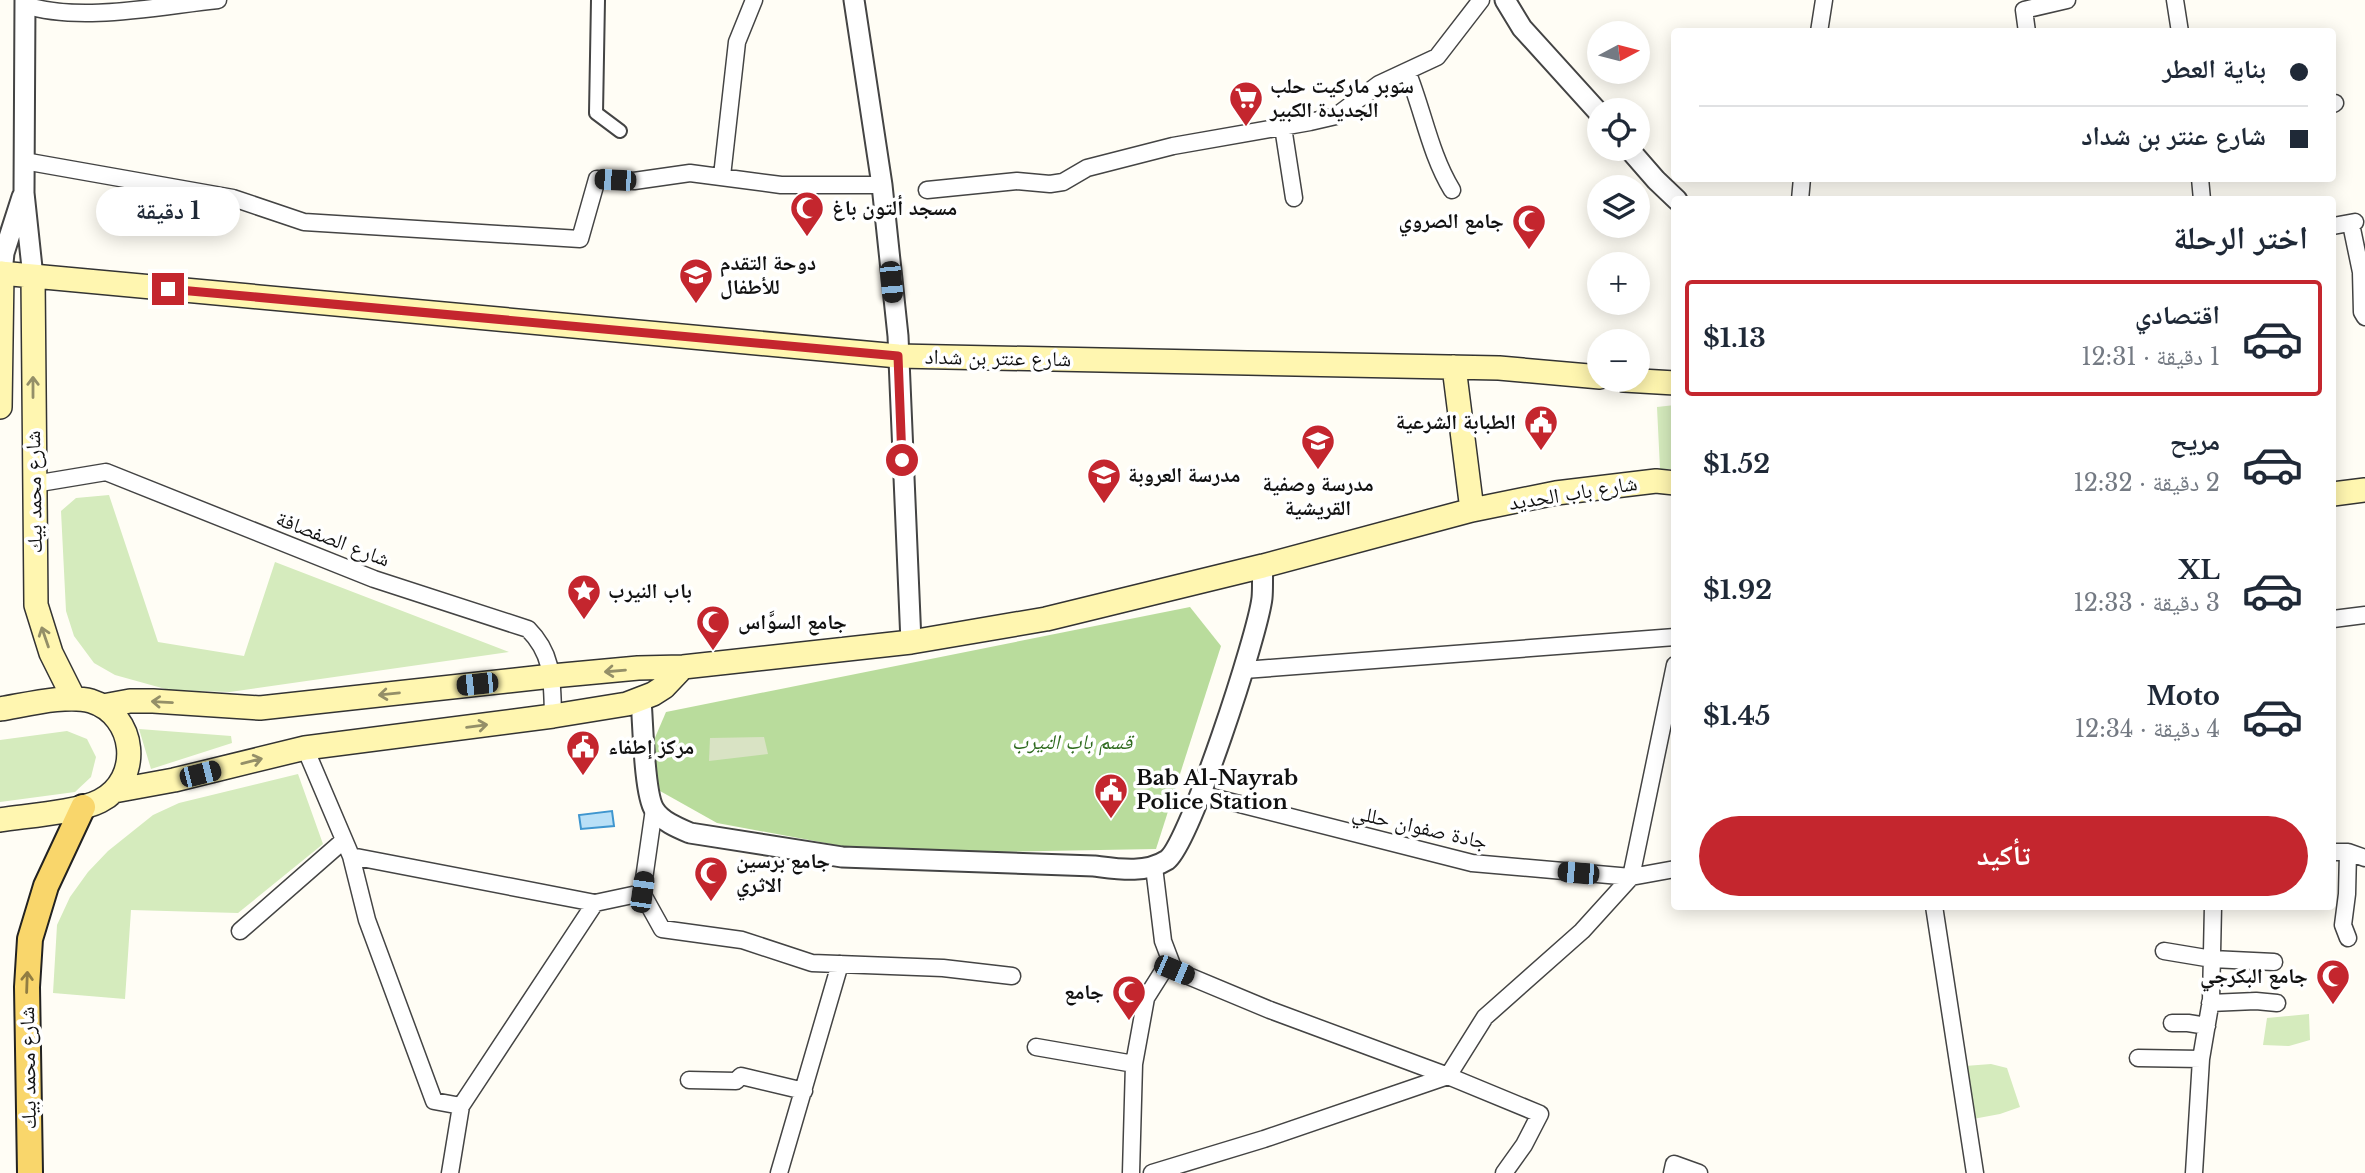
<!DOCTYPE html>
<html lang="ar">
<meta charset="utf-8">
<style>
body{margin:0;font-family:"Libre Baskerville","Noto Naskh Arabic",serif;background:#f2f2f3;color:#1f2937;direction:rtl;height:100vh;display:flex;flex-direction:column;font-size:26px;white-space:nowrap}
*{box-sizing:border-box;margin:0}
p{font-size:23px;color:#747a83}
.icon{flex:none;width:38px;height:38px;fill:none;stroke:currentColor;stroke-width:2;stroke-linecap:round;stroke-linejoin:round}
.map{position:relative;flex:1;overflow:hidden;direction:ltr}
.drawer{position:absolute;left:1671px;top:196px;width:665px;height:714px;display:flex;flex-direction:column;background:#fff;border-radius:7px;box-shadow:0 4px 18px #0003;direction:rtl}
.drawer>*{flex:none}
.banner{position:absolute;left:1671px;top:28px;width:665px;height:154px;border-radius:7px;box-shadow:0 4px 18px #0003;direction:rtl;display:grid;align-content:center;height:154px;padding:0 28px;background:#fff}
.needle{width:46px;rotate:83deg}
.fabs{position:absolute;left:1587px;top:21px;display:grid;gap:14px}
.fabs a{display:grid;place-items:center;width:63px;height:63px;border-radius:50%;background:#fff;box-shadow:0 4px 18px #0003;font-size:35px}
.end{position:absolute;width:32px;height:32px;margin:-16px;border:9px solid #c4262e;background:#fff;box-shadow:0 0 0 4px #fff}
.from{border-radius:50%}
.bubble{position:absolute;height:49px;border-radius:24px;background:#fff;box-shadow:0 4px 18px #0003;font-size:23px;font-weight:800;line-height:49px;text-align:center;direction:rtl}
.car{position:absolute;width:21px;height:42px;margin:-21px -10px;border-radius:9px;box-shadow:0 0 5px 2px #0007;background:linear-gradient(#222 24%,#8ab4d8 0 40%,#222 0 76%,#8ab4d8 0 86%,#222 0)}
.banner b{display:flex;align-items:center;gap:24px;height:66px;font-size:26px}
.banner b+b{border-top:2px solid #e0e1e3}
.banner i{width:18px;height:18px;background:#1f2937}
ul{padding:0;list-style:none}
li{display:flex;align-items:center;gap:21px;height:116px;margin:0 14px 10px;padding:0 14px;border:4px solid transparent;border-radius:7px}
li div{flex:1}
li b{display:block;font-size:26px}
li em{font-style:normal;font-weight:800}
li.current{border-color:#c4262e}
li>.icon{width:63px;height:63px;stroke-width:1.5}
h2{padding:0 28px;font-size:32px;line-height:84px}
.action{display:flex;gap:14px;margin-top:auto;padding:14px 28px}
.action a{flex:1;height:80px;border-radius:42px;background:#c4262e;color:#fff;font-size:28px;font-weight:800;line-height:80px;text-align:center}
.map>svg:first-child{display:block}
.green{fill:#d5ebbd}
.forest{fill:#b9dc9c}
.cemetery{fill:#d9e3c4}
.water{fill:#b9e0f7;stroke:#3f96cf;stroke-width:2}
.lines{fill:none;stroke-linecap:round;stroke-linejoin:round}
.pedestrian-casing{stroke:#444;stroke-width:16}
.minor-casing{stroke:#444;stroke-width:19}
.tertiary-casing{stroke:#444;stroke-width:23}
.secondary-casing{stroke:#333;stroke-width:26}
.primary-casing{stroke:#222;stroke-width:28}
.pedestrian{stroke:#fff;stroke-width:12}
.minor{stroke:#fff;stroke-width:16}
.tertiary{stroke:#fff;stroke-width:19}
.secondary{stroke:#fff6b0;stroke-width:23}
.primary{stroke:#f9d66b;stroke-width:24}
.oneway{stroke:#948f68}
.oneway2{stroke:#917d42}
.route{stroke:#c4262e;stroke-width:9}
.labels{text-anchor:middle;stroke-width:7;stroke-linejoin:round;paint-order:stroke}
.poi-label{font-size:21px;font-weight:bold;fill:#111;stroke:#fff;text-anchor:start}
.street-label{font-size:21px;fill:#111;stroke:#fff}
.park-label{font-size:21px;font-style:italic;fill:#2f6b1f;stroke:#fff}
</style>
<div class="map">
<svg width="2365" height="1173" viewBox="0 0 2365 1173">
<rect width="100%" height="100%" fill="#fffdf5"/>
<path class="green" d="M1675,405v64h-15l-3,-62z
M109,495l49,147 86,14 31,-94 234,90 -279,40 -61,-2 -54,-15 -21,-12 -20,-27 -8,-25 -5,-100 15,-13z
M139,729l92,7 1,7 -81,26z
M67,731l20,8 9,18 -5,20 -16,15 -75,10v-62z
M298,774l25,70 -85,69 -107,-3 -6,89 -72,-6 4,-68 13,-28 18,-25 20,-21 45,-36 26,-12z
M2309,1014l1,26 -21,6 -26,-1 4,-27z
M1991,1064l16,4 13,39 -20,7 -27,5 -8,-53z"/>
<path class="forest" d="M1190,607l31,39 -65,203 -271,5 -168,-31 -57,-32 -9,-44 15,-35z"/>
<path class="cemetery" d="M764,737l4,17 -59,7 1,-23z"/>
<path class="water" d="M612,811l2,15 -33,3 -2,-14z"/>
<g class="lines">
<g class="pedestrian-casing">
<path id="pedestrian" d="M598,0l-2,113 24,18"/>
</g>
<g class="minor-casing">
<path id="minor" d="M2175,0l5,32
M25,5c55,18 134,1 193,-5
M1819,32l5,-32
M2027,32l-3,-22 43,-10
M1407,71c16,39 23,83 45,119
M2333,104l2,-1
M1283,127l11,71
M24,161l209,37 71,24 276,17 17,-60 37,2 56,-8 91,12h101
M722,176l15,-134 17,-42
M2200,178l2,22
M927,190l90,-9 33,3 13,-2 24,-14 86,-22 137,-24 26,-6 43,-32 58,-27 44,-57
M1800,200l2,-22
M2351,224l10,48 1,40 3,5
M2333,226l22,-4
M34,484l72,-12 268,107 154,50c26,26 24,53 25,87
M2333,619l32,-4
M1244,670l431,-33
M305,748l46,108 16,64 67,181 27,5
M1200,794l272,69 159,14 44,-8
M2333,852h15l17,6
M351,856l244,47
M1154,867l9,74 11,29 96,40 178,66
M642,893l20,36 80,11 70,23 131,5 69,8
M1934,906l41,267
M240,931l103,-90
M2348,938l-5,-13 4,-31 1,-42
M2164,951l48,8 62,3
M2210,1003l46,-2 21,2
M2172,1023h16l19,3
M1036,1047l98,17
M2138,1058l63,1
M689,1080l47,1 5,-5 63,15
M450,1173l11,-67 134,-203 47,-10 12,-84
M779,1173l61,-209
M1131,1173l3,-109 12,-66 24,-38
M1152,1173l112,-34 184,-63
M1504,1173l20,-28 16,-31 -92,-38 37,-59 97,-86 49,-54 44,-212
M1672,1173l2,-9 25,9
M2194,1173l7,-114 10,-59 2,-94"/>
</g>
<g class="tertiary-casing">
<path id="tertiary" d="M25,0l-1,193 9,84
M854,0l28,185 16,151 13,306
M1505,0l17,28 78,86
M1629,149l27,31 21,20
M2,273l2,-20 18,-56
M641,700c2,22 3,93 13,109 7,12 24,19 36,24l152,24 252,9c24,3 51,8 73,-6 23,-17 91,-226 95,-262 1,-10 0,-21 1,-32"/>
</g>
<g class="secondary-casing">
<path id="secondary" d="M0,273l898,83 601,12 101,9
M33,277l3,328 15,48 23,46
M1454,367l18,143
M1624,380l51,3
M0,407l2,-134
M2333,494l32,-4
M103,706l27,-5h23l107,7 292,-32 86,-8 45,-1 228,-25 135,-23 217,-53 209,-56 84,-17 100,-12 19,2
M0,709c25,-4 67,-15 91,-8 45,14 52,78 9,100 -21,11 -75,15 -100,19
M114,791l60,-11 131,-32 248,-32 74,-12 26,-10 11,-7 19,-20"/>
</g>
<g class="primary-casing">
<path id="primary" d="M30,1173l-3,-186 3,-48 16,-53 37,-79"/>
</g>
<use href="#pedestrian" class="pedestrian"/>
<use href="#minor" class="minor"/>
<use href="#tertiary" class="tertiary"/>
<use href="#secondary" class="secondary"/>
<use href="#primary" class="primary"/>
</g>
<defs><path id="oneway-shaft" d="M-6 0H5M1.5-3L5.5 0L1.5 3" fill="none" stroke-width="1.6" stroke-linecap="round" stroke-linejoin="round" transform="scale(1.75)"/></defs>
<g class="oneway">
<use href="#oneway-shaft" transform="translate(33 387) rotate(-90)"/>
<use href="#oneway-shaft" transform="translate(45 637) rotate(-109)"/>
<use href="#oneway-shaft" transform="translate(615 671) rotate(175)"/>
<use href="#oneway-shaft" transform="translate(389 694) rotate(174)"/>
<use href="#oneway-shaft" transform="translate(162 702) rotate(-177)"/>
<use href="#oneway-shaft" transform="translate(477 726) rotate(-7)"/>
<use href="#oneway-shaft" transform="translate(252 761) rotate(-14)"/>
</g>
<use class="oneway2" href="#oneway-shaft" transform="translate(27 982) rotate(-88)"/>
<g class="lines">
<path class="route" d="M168,289l730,67 4,104"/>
</g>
<defs>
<g id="supermarket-pin" transform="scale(1.75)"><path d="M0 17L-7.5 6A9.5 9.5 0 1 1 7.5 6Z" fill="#c4262e" stroke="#fff"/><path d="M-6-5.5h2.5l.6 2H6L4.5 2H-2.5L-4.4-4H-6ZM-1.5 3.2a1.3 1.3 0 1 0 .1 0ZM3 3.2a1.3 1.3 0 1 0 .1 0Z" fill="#fff"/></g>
<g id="mosque-pin" transform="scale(1.75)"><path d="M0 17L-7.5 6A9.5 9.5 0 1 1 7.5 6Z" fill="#c4262e" stroke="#fff"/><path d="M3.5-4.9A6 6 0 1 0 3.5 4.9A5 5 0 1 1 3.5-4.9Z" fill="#fff"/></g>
<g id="school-pin" transform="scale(1.75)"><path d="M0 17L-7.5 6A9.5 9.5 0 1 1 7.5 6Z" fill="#c4262e" stroke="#fff"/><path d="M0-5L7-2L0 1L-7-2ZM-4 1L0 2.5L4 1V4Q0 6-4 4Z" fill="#fff"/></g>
<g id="civic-pin" transform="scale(1.75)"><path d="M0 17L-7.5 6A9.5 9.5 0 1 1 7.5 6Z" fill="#c4262e" stroke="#fff"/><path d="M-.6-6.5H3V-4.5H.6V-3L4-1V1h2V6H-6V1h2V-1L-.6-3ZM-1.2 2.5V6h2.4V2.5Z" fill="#fff"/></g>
<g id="sight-pin" transform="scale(1.75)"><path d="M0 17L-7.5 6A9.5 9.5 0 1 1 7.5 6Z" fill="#c4262e" stroke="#fff"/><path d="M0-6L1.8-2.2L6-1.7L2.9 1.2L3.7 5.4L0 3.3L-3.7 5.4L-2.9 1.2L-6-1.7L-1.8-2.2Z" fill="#fff"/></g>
</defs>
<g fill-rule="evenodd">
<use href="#supermarket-pin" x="1246" y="98"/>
<use href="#mosque-pin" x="807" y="208"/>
<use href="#mosque-pin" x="1529" y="221"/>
<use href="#school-pin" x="696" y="275"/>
<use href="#civic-pin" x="1541" y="422"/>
<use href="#school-pin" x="1318" y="441"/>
<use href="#school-pin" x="1104" y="475"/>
<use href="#sight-pin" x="584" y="591"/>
<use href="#mosque-pin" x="713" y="622"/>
<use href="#civic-pin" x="583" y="747"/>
<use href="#civic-pin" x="1111" y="790"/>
<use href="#mosque-pin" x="711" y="873"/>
<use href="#mosque-pin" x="2333" y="976"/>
<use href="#mosque-pin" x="1129" y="992"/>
</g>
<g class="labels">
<g class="poi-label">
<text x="1270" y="93">سوبر ماركيت حلب<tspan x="1270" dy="24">الجديدة الكبير</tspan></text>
<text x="832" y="215">مسجد ألتون باغ</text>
<text x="1504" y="228" text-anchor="end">جامع الصروي</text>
<text x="720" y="270">دوحة التقدم<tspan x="720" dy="24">للأطفال</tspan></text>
<text x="1516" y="429" text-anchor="end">الطبابة الشرعية</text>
<text x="1128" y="482">مدرسة العروبة</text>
<text x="1318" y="491" text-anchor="middle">مدرسة وصفية<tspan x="1318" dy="24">القريشية</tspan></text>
<text x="608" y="598">باب النيرب</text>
<text x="738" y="629">جامع السوَّاس</text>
<text x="608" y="754">مركز إطفاء</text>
<text x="1136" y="785">Bab Al-Nayrab<tspan x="1136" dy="24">Police Station</tspan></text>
<text x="736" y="868">جامع برسين<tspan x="736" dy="24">الاثري</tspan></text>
<text x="2308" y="983" text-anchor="end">جامع البكرجي</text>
<text x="1104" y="999" text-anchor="end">جامع</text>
</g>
<g class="street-label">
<text transform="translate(998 358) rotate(1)" y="7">شارع عنتر بن شداد</text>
<text transform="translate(34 492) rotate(-91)" y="7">شارع محمد بيك</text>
<text transform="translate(1573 493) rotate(-9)" y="7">شارع باب الحديد</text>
<text transform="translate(333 539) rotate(21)" y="7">شارع الصفصافة</text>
<text transform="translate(1420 827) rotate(13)" y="7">جادة صفوان حللي</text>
<text transform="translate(28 1068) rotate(-91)" y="7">شارع محمد بيك</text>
</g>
<g class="park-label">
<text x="1072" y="749">قسم باب النيرب</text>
</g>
</g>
</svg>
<div class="fabs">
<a><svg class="needle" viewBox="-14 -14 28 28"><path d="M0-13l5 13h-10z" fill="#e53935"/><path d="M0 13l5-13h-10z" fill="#747a83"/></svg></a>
<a><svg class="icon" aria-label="locate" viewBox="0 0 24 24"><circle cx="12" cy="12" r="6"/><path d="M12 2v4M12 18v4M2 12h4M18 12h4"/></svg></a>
<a><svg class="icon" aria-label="layers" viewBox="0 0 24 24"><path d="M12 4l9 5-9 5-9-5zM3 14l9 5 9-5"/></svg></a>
<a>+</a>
<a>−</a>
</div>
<i class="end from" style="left:902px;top:460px"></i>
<i class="end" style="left:168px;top:289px"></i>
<div class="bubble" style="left:96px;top:187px;width:144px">1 دقيقة</div>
<i class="car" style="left:615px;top:180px;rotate:273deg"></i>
<i class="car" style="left:891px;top:282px;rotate:175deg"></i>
<i class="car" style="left:477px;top:684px;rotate:264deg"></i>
<i class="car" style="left:200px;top:774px;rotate:76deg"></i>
<i class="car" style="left:1578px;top:873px;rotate:275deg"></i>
<i class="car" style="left:642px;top:892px;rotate:8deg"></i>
<i class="car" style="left:1174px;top:970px;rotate:113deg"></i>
<div class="banner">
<b><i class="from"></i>بناية العطر</b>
<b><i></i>شارع عنتر بن شداد</b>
</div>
<section class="drawer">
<h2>اختر الرحلة</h2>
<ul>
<li class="current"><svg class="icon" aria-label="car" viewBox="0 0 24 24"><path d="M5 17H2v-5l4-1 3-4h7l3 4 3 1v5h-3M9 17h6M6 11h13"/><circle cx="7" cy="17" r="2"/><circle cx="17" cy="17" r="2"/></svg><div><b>اقتصادي</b><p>1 دقيقة · 12:31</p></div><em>$1.13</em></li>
<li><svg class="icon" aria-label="car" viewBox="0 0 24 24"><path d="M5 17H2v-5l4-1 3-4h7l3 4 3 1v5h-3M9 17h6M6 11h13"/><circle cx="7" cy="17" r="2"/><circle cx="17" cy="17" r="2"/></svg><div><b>مريح</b><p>2 دقيقة · 12:32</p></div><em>$1.52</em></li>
<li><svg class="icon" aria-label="car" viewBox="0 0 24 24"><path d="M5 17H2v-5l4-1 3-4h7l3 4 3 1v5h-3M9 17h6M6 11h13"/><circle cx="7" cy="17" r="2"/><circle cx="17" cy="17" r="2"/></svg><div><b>XL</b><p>3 دقيقة · 12:33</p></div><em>$1.92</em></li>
<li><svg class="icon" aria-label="car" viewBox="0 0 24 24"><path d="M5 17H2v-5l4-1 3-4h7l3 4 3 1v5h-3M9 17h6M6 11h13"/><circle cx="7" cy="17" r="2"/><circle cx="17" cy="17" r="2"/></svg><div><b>Moto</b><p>4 دقيقة · 12:34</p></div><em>$1.45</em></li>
</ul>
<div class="action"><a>تأكيد</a></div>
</section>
</div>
